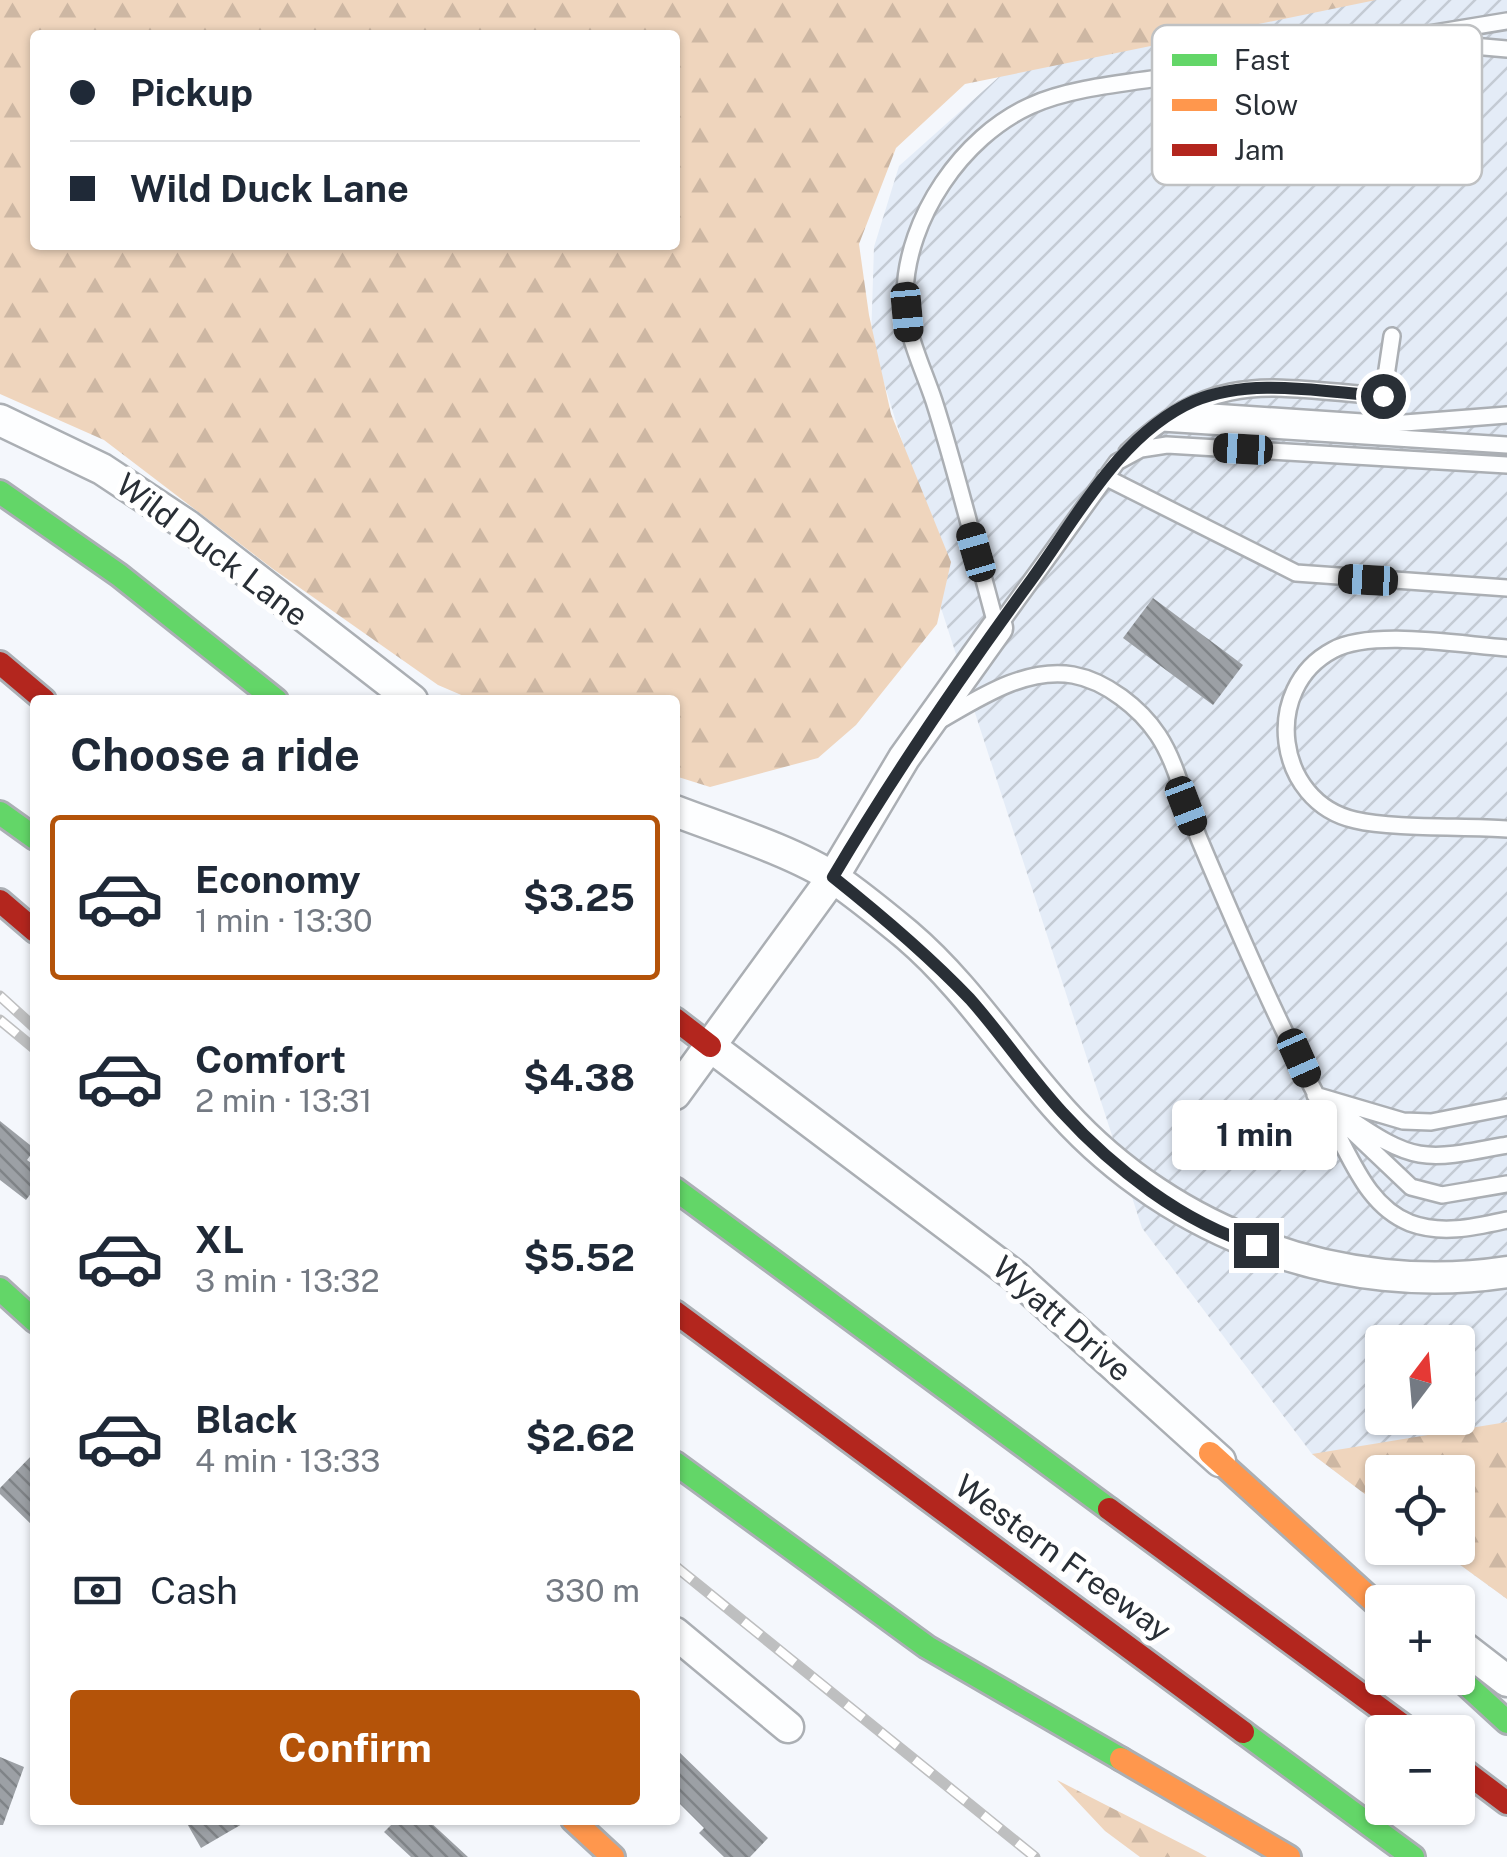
<!DOCTYPE html>
<meta charset="utf-8">
<style>
body{margin:0;font-family:"Public Sans",sans-serif;background:#f6f6f7;color:#1f2937;height:100vh;display:flex;flex-direction:column;font-size:38px;white-space:nowrap}
*{box-sizing:border-box;margin:0}
p{font-size:32px;color:#747a83}
.icon{flex:none;width:55px;height:55px;fill:none;stroke:currentColor;stroke-width:2;stroke-linecap:round;stroke-linejoin:round}
.map{position:relative;flex:1;overflow:hidden}
.details{position:absolute;left:30px;top:695px;width:650px;height:1130px;display:flex;flex-direction:column;background:#fff;border-radius:10px;box-shadow:0 2px 8px #0004}
.details>*{flex:none}
.hud{position:absolute;left:30px;top:30px;width:650px;height:220px;border-radius:10px;box-shadow:0 2px 8px #0004;display:grid;align-content:center;height:220px;padding:0 40px;background:#fff}
.needle{width:65px;rotate:16deg}
.tools{position:absolute;left:1365px;top:1325px;display:grid;gap:20px}
.tools a{display:grid;place-items:center;width:110px;height:110px;border-radius:10px;background:#fff;box-shadow:0 2px 8px #0004;font-size:50px}
.end{position:absolute;width:45px;height:45px;margin:-22px;border:12px solid #292f36;background:#fff;box-shadow:0 0 0 5px #fff}
.from{border-radius:50%}
.bubble{position:absolute;height:70px;border-radius:10px;background:#fff;box-shadow:0 2px 8px #0004;font-size:32px;font-weight:700;line-height:70px;text-align:center}
.car{position:absolute;width:30px;height:60px;margin:-30px -15px;border-radius:12px;box-shadow:0 0 8px 2px #0007;background:linear-gradient(#222 24%,#8ab4d8 0 40%,#222 0 76%,#8ab4d8 0 86%,#222 0)}
.hud b{display:flex;align-items:center;gap:35px;height:95px;font-size:38px}
.hud b+b{border-top:2px solid #e0e1e3}
.hud i{width:25px;height:25px;background:#1f2937}
ul{padding:0;list-style:none}
li{display:flex;align-items:center;gap:30px;height:165px;margin:0 20px 15px;padding:0 20px;border:5px solid transparent;border-radius:10px}
li div{flex:1}
li b{display:block;font-size:38px}
li em{font-style:normal;font-weight:700}
li.current{border-color:#b45309}
li>.icon{width:90px;height:90px;stroke-width:1.5}
h2{padding:0 40px;font-size:45px;line-height:120px}
.pay{display:flex;align-items:center;gap:25px;height:110px;padding:0 40px;font-size:38px}
.pay p{margin-inline-start:auto}
.action{display:flex;gap:20px;margin-top:auto;padding:20px 40px}
.action a{flex:1;height:115px;border-radius:10px;background:#b45309;color:#fff;font-size:40px;font-weight:700;line-height:115px;text-align:center}
.map>svg:first-child{display:block}
.industrial{fill:url(#industrial-furrows);fill-rule:evenodd}
.forest{fill:url(#forest-firs);fill-rule:evenodd}
.building{fill:url(#building-back-hatch)}
.lines{fill:none;stroke-linecap:round;stroke-linejoin:round}
.lane-casing{stroke:#abafb4;stroke-width:20}
.street-casing{stroke:#abafb4;stroke-width:35}
.fast-casing{stroke:#abafb4;stroke-width:28}
.slow-casing{stroke:#abafb4;stroke-width:28}
.jam-casing{stroke:#abafb4;stroke-width:28}
.lane{stroke:#fdfeff;stroke-width:15}
.street{stroke:#fdfeff;stroke-width:30}
.fast{stroke:#63d668;stroke-width:22}
.slow{stroke:#ff974d;stroke-width:22}
.jam{stroke:#b3261e;stroke-width:22}
.rail-casing{stroke:#bebfc0;stroke-width:11}
.rail{stroke:#fff;stroke-width:8;stroke-dasharray:22;stroke-linecap:butt}
.route{stroke:#292f36;stroke-width:12}
.labels{text-anchor:middle;stroke-width:10;stroke-linejoin:round;paint-order:stroke}
.street-label{font-size:32px;fill:#292f36;stroke:#fff}
.key{fill:#fff;stroke:#bfc1c3;stroke-width:2.5}
.key-label{font-size:28px;fill:#292f36}
</style>
<div class="map">
<svg width="1507" height="1857" viewBox="0 0 1507 1857">
<defs>
<pattern id="industrial-furrows" width="10" height="10" patternUnits="userSpaceOnUse" patternTransform="scale(2.5)"><rect width="10" height="10" fill="#e4ecf7"/><path d="M-1 1l2-2M0 10L10 0M9 11l2-2" fill="none" stroke="#c4cbd4"/></pattern>
<pattern id="forest-firs" width="22" height="20" patternUnits="userSpaceOnUse" patternTransform="scale(2.5)"><rect width="22" height="20" fill="#efd5bd"/><path d="M5 1l3.5 6h-7zM16 11l3.5 6h-7z" fill="#cdb7a3"/></pattern>
<pattern id="building-back-hatch" width="6" height="6" patternUnits="userSpaceOnUse" patternTransform="scale(2.5)"><rect width="6" height="6" fill="#9ca0a5"/><path d="M-1 5l2 2M0 0l6 6M5-1l2 2" fill="none" stroke="#7f8387"/></pattern>
</defs>
<rect width="100%" height="100%" fill="#f4f7fc"/>
<path class="industrial" d="M1333,0h174v1599l-70,-51h21v-76h-76v35l-70,-53 -170,-226 -201,-620 -5,-57 -65,-210 3,-94 25,-81 111,-99zM1382,1342h76v76h-76z"/>
<path class="forest" d="M0,0h1376l-411,84 -69,64 -37,96 10,71 22,99 60,148 -14,62 -81,101 -38,33 -108,29 -35,-11v-76h-202l-35,-15 -165,-116 -169,-129 -104,-46zM35,35h640v210h-640z
M1507,1422v177l-70,-51h21v-76h-76v35l-70,-53z
M1057,1780l141,72 9,5h-67l-35,-26z"/>
<path class="building" d="M1153,598l90,67 -30,40 -90,-67z
M0,1121l35,28 -8,11 8,6v22l-9,12 -26,-20z
M35,1452v76l-35,-34v-6z
M675,1748l93,90 -18,19h-26l-25,-24 5,-5 -29,-29z
M0,1757l24,10 -21,58h-3z
M185,1820h64l-48,28z
M396,1820h32l40,37h-57l-27,-25z"/>
<g class="lines">
<g class="lane-casing">
<path id="lane" d="M1416,41l91,8
M1182,410l210,14 115,-9
M1162,423l345,22
M1127,452c89,-84 144,-64 256,-56l9,-60
M1105,477l191,96 211,15
M997,628c-21,-76 -39,-152 -63,-227 -12,-36 -30,-69 -29,-108 2,-75 57,-156 125,-187 42,-20 109,-24 156,-32 107,-18 214,-36 321,-53
M997,628l120,-166 24,-13 26,-4 340,20
M1507,648c-45,-3 -135,-19 -174,2 -72,38 -58,152 22,170 38,9 109,6 152,9
M939,721c40,-23 86,-54 134,-46 33,6 67,33 85,60 20,30 28,73 42,106 41,97 84,197 135,289 19,35 35,77 75,93 32,12 65,4 97,-3
M1315,1095l88,26 28,1 76,-15
M1332,1112l79,75 31,8 65,-11
M1344,1115c71,49 80,46 163,30"/>
</g>
<g class="street-casing">
<path id="street" d="M0,420l102,49 86,57 224,174
M675,811c47,18 120,41 160,68 25,17 49,37 72,56 60,51 102,119 155,177 111,123 281,185 445,160
M710,1046l305,230 205,185
M675,1094l158,-217 71,-119 93,-130
M675,1633l113,94
M1458,1643l49,38"/>
</g>
<g class="fast-casing">
<path id="fast" d="M0,492l119,83 157,125
M0,813l35,25
M675,1189l434,320
M0,1289l35,32
M675,1463l252,184 194,112
M1458,1677l49,45
M1243,1732l170,125"/>
</g>
<g class="slow-casing">
<path id="slow" d="M1210,1453l172,156
M1121,1759l168,98
M573,1820l40,37"/>
</g>
<g class="jam-casing">
<path id="jam" d="M0,663l44,37
M0,901l35,30
M675,1019l35,27
M675,1312l568,420
M1109,1509l303,223
M1458,1766l49,37"/>
</g>
<use href="#lane" class="lane"/>
<use href="#street" class="street"/>
<use href="#fast" class="fast"/>
<use href="#slow" class="slow"/>
<use href="#jam" class="jam"/>
<g class="rail-casing">
<path id="rail" d="M0,996l35,32
M0,1020l35,29
M675,1566l360,291"/>
</g>
<use href="#rail" class="rail"/>
</g>
<g class="lines">
<path class="route" d="M1256,1245c-73,-22 -143,-77 -194,-133 -33,-36 -60,-77 -92,-113 -43,-45 -88,-83 -137,-122 61,-103 128,-201 199,-298 45,-62 89,-146 162,-178 58,-24 128,-9 189,-5"/>
</g>
<g class="labels">
<g class="street-label">
<text transform="translate(212 550) rotate(37)" y="11">Wild Duck Lane</text>
<text transform="translate(1062 1319) rotate(41)" y="11">Wyatt Drive</text>
<text transform="translate(1063 1558) rotate(36)" y="11">Western Freeway</text>
</g>
</g>
<rect x="1152" y="25" width="330" height="160" rx="15" class="key"/>
<rect x="1172" y="54" width="45" height="12" fill="#63d668"/>
<rect x="1172" y="99" width="45" height="12" fill="#ff974d"/>
<rect x="1172" y="144" width="45" height="12" fill="#b3261e"/>
<g class="key-label">
<text x="1234" y="70">Fast</text>
<text x="1234" y="115">Slow</text>
<text x="1234" y="160">Jam</text>
</g>
</svg>
<div class="tools">
<a><svg class="needle" viewBox="-14 -14 28 28"><path d="M0-13l5 13h-10z" fill="#e53935"/><path d="M0 13l5-13h-10z" fill="#747a83"/></svg></a>
<a><svg class="icon" aria-label="locate" viewBox="0 0 24 24"><circle cx="12" cy="12" r="6"/><path d="M12 2v4M12 18v4M2 12h4M18 12h4"/></svg></a>
<a>+</a>
<a>−</a>
</div>
<i class="end from" style="left:1383px;top:396px"></i>
<i class="end" style="left:1256px;top:1245px"></i>
<div class="bubble" style="left:1172px;top:1100px;width:165px">1 min</div>
<i class="car" style="left:907px;top:312px;rotate:175deg"></i>
<i class="car" style="left:1243px;top:449px;rotate:273deg"></i>
<i class="car" style="left:976px;top:552px;rotate:344deg"></i>
<i class="car" style="left:1368px;top:580px;rotate:273deg"></i>
<i class="car" style="left:1186px;top:806px;rotate:159deg"></i>
<i class="car" style="left:1299px;top:1058px;rotate:156deg"></i>
<div class="hud">
<b><i class="from"></i>Pickup</b>
<b><i></i>Wild Duck Lane</b>
</div>
<section class="details">
<h2>Choose a ride</h2>
<ul>
<li class="current"><svg class="icon" aria-label="car" viewBox="0 0 24 24"><path d="M5 17H2v-5l4-1 3-4h7l3 4 3 1v5h-3M9 17h6M6 11h13"/><circle cx="7" cy="17" r="2"/><circle cx="17" cy="17" r="2"/></svg><div><b>Economy</b><p>1 min · 13:30</p></div><em>$3.25</em></li>
<li><svg class="icon" aria-label="car" viewBox="0 0 24 24"><path d="M5 17H2v-5l4-1 3-4h7l3 4 3 1v5h-3M9 17h6M6 11h13"/><circle cx="7" cy="17" r="2"/><circle cx="17" cy="17" r="2"/></svg><div><b>Comfort</b><p>2 min · 13:31</p></div><em>$4.38</em></li>
<li><svg class="icon" aria-label="car" viewBox="0 0 24 24"><path d="M5 17H2v-5l4-1 3-4h7l3 4 3 1v5h-3M9 17h6M6 11h13"/><circle cx="7" cy="17" r="2"/><circle cx="17" cy="17" r="2"/></svg><div><b>XL</b><p>3 min · 13:32</p></div><em>$5.52</em></li>
<li><svg class="icon" aria-label="car" viewBox="0 0 24 24"><path d="M5 17H2v-5l4-1 3-4h7l3 4 3 1v5h-3M9 17h6M6 11h13"/><circle cx="7" cy="17" r="2"/><circle cx="17" cy="17" r="2"/></svg><div><b>Black</b><p>4 min · 13:33</p></div><em>$2.62</em></li>
</ul>
<div class="pay"><svg class="icon" aria-label="cash" viewBox="0 0 24 24"><path d="M3 7h18v10H3z"/><circle cx="12" cy="12" r="2"/></svg>Cash<p>330 m</p></div>
<div class="action"><a>Confirm</a></div>
</section>
</div>
